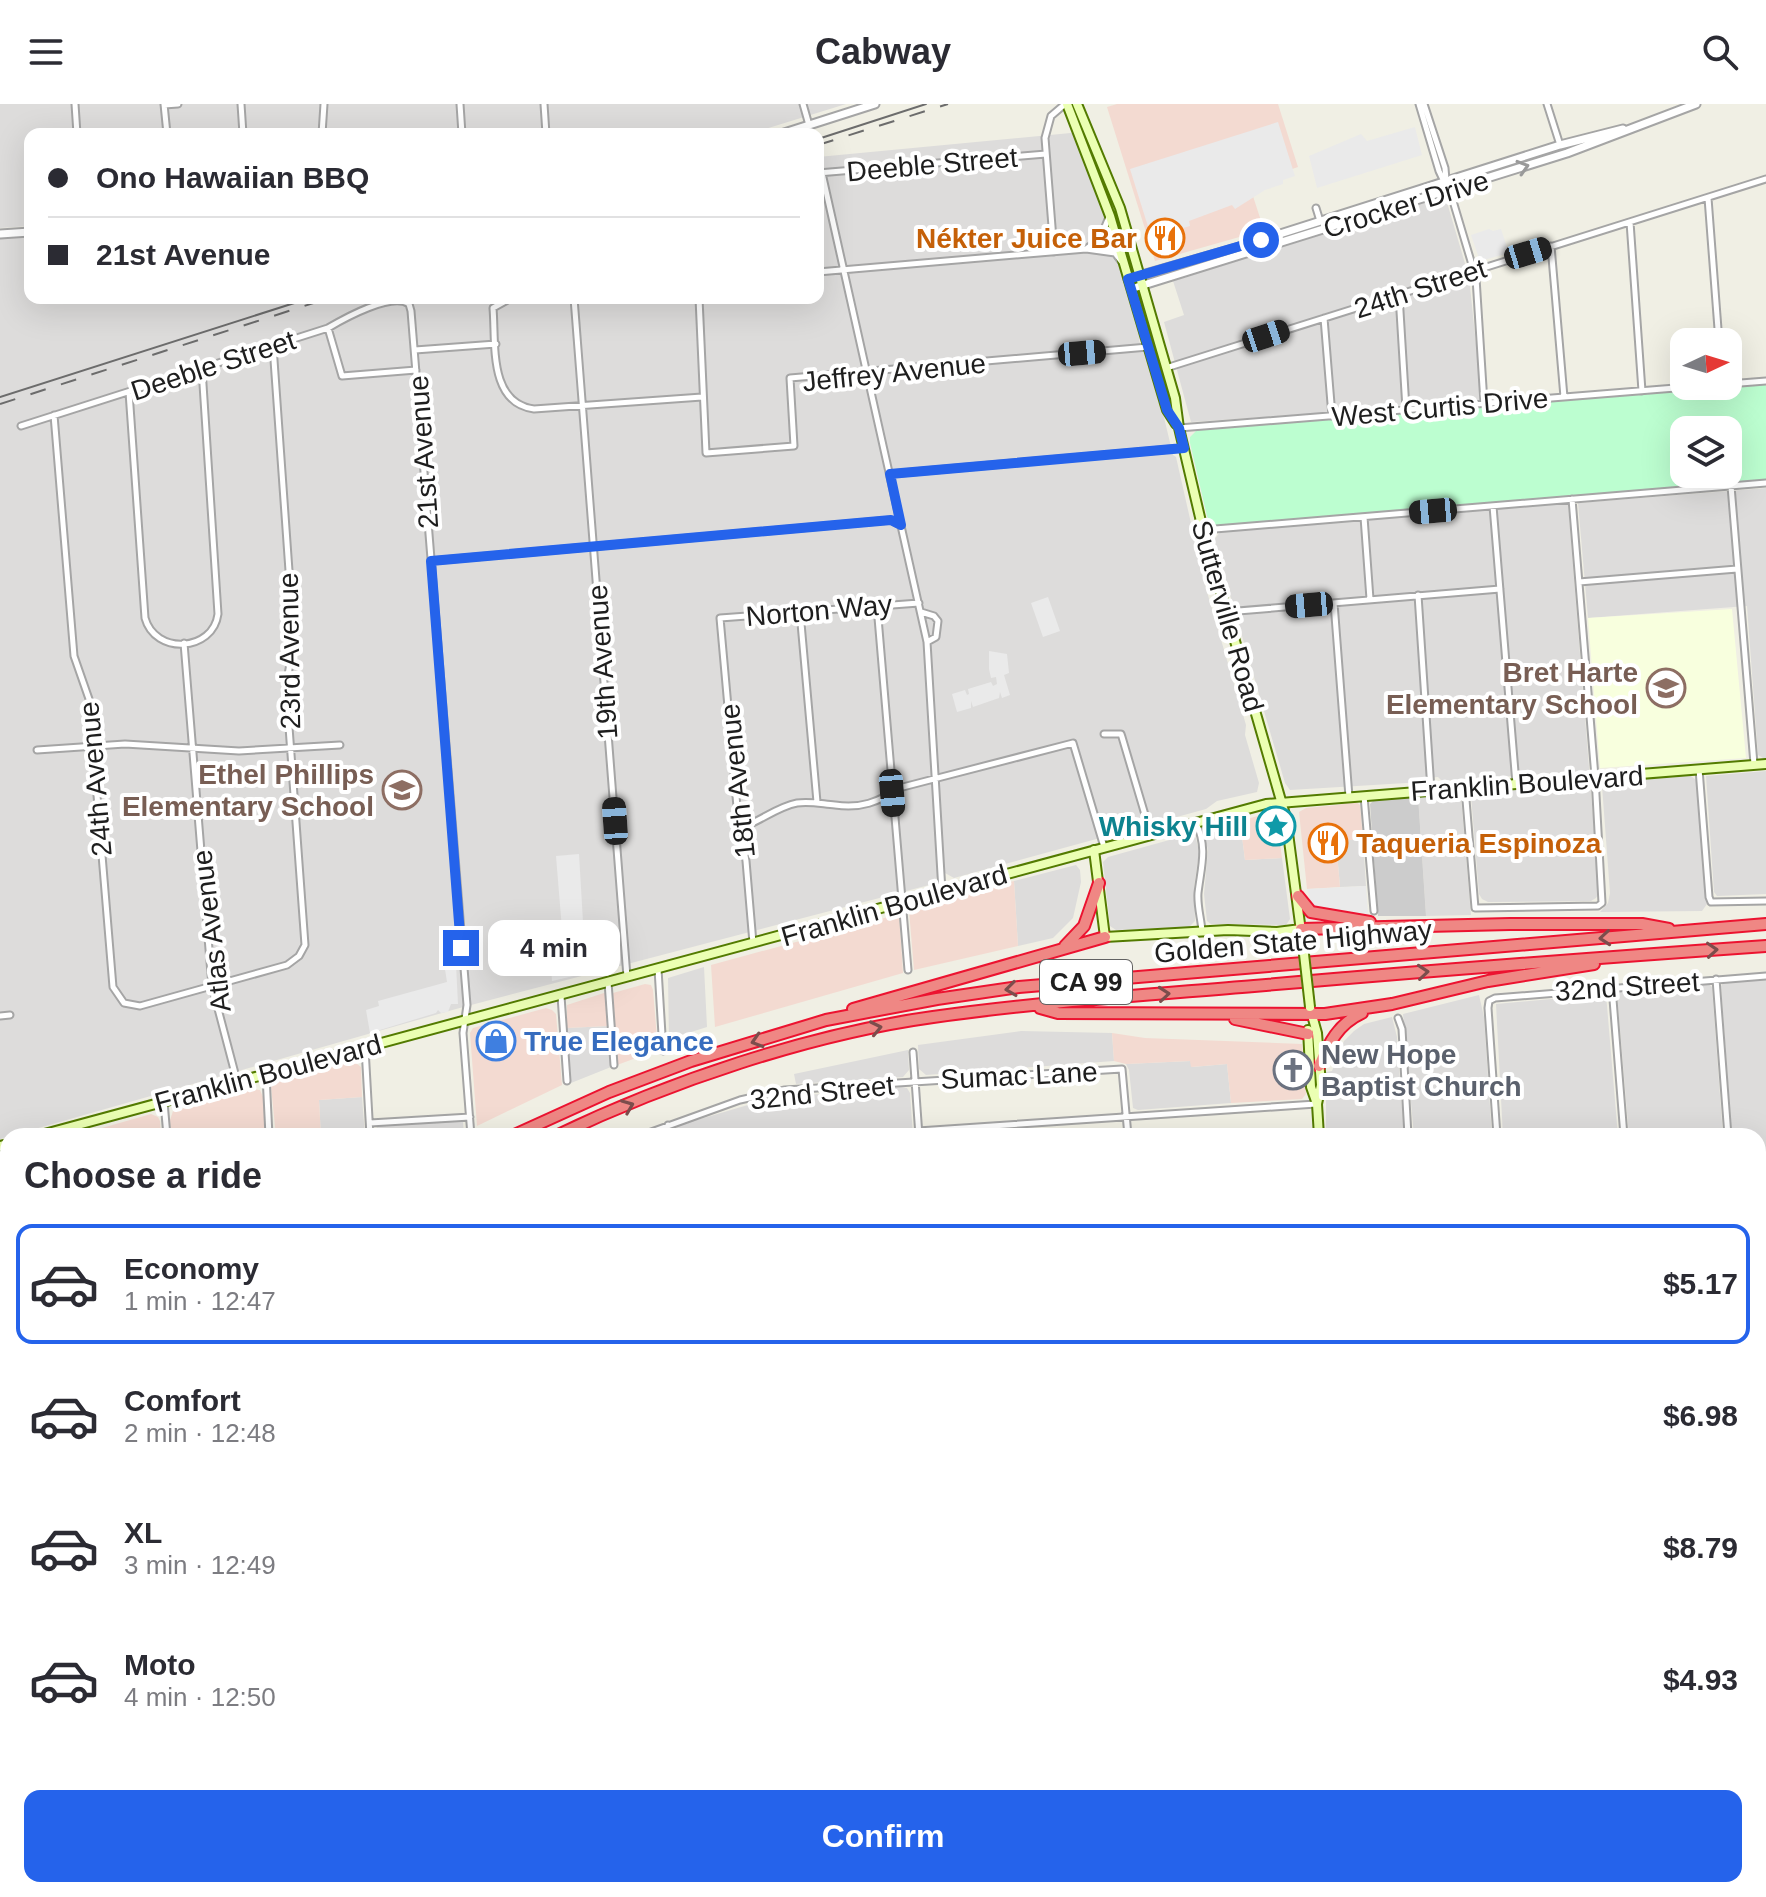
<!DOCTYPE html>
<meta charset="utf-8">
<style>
body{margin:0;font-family:Arial,sans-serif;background:#f2f2f3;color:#2b2b33;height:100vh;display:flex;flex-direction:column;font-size:30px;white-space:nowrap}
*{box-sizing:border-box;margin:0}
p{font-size:26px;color:#7c7c81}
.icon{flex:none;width:44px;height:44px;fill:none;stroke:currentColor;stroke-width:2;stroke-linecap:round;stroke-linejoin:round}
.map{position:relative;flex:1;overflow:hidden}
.drawer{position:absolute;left:0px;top:1024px;width:1766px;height:770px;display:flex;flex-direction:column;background:#fff;border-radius:24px 24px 0 0;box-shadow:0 8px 32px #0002}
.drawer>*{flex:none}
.top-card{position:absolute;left:24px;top:24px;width:800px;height:176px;border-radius:16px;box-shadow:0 8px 32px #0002;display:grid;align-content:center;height:176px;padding:0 24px;background:#fff}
.needle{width:52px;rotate:86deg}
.buttons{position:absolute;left:1670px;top:224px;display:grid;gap:16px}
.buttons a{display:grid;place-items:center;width:72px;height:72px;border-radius:16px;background:#fff;box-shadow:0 8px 32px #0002;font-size:40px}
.end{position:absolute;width:36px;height:36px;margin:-18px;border:10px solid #2563eb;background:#fff;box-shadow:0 0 0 4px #fff}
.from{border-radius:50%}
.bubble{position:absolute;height:56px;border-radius:16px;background:#fff;box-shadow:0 8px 32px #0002;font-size:26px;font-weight:600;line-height:56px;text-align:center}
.car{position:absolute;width:24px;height:48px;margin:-24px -12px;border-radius:10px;box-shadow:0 0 6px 2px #0007;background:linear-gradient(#222 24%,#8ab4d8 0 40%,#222 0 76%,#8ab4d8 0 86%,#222 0)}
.top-card b{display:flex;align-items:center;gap:28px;height:76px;font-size:30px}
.top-card b+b{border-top:2px solid #e1e1e2}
.top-card i{width:20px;height:20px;background:#2b2b33}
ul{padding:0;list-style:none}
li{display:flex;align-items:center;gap:24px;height:120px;margin:0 16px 12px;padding:0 8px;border:4px solid transparent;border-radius:16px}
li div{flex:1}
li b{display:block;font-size:30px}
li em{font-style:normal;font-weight:600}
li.current{border-color:#2563eb}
li>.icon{width:72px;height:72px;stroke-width:1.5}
h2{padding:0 24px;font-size:36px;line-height:96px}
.button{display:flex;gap:16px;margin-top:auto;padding:16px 24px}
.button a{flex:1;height:92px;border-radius:16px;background:#2563eb;color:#fff;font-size:32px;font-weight:600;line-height:92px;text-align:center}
header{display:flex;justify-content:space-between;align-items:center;height:104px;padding:0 24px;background:#fff;font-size:36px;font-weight:600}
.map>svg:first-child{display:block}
.residential{fill:#dddcdb}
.commercial{fill:#f3dad1}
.education{fill:#f8ffde}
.religious{fill:#ccc}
.park{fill:#bcfed0;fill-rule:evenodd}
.parking{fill:#eaeaea}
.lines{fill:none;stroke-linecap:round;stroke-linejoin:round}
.minor-casing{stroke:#a5a5a5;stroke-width:9}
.tertiary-casing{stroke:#a5a5a5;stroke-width:11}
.secondary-casing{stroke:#537b00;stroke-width:12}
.motorway-casing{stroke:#ec1330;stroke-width:14}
.minor{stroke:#fff;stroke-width:5}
.tertiary{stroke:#fff;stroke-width:7}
.secondary{stroke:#ebffb3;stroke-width:8}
.motorway{stroke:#ef8784;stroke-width:10}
.tram{stroke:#6c6c6c;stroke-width:2}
.rail{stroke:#6c6c6c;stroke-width:2;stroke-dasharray:16 16;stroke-linecap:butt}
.secondary-bridge-casing{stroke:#537b00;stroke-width:12;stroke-linecap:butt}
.secondary-bridge{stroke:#ebffb3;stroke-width:8}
.oneway{stroke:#9a9a9a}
.oneway2{stroke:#7c4d4c}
.route{stroke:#2563eb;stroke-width:10}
.labels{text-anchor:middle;stroke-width:8;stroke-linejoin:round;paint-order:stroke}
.shield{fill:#fff;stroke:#626262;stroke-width:2}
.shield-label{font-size:26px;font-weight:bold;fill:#1e1e1e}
.street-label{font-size:28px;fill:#1e1e1e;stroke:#fff}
.food-label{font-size:28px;font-weight:bold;fill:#c56008;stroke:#fff;text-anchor:end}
.education-label{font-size:28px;font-weight:bold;fill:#785e54;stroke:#fff;text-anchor:end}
.culture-label{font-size:28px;font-weight:bold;fill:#0d838f;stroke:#fff;text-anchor:end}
.shop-label{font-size:28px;font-weight:bold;fill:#366cbe;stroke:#fff;text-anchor:start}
.worship-label{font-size:28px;font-weight:bold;fill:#5b616d;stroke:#fff;text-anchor:start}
</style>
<header><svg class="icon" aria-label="menu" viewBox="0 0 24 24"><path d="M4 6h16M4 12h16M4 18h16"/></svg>Cabway<svg class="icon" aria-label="search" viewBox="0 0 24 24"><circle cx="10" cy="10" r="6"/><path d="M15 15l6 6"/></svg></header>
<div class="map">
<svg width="1766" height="1793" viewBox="0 0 1766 1793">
<rect width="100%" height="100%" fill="#f0efe4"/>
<path class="residential" d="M0,0h846l-97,30h-719v92l-30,2z
M1081,28l60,205 -2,4 7,13 11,37 1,11 3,3 12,50 3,2 29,128 41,140 -1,10 14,48 -2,9 -40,9 -11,8 -252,69 -9,-5 -7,2 -5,9 -477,125 -456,130v-903l30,-3v65h788v-141z
M1442,93l4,2 23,78 13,125 -291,20 -27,-100 20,-7 -11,-34z
M1766,384v270h-3l-5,-3 -11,-149 -159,12 -10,-115z
M1568,399l31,390 -3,5 -5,3 -103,1 -6,-3 -3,-5 -8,-98 5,-5 109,-7 -1,-13 -142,10 -4,-4 -11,1 -4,4 -133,8 -5,-7 -71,-243 6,-8z
M1766,667v123l-49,2 -3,-4 -8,-116z
M1691,672l5,4 11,124 -5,7 -102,1 8,-9 2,-10 -8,-107 3,-3z
M1456,690l5,3 10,118 -45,1 -8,-120z
M1240,717l5,39 37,-2 8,61 -4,6 -75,-1 -4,-3 -3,-27 4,-44 -3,-13 3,-7z
M1191,730l5,4 3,15 -5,34 1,34 -6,6 -73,3 -6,-4 -7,-64 5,-5z
M1363,735l3,47 -26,1 -4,-46z
M1076,761l4,5 1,12 -8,36 -20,20 -35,8 -4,-65z
M704,863l3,60 -38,12 -1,-61z
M1766,876v178l-8,1v-23h-26l-11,-150 2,-3z
M1709,880l3,3 11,149h-94l-12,-142 3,-3z
M1606,890l12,142h-115l-7,-132z
M1479,891l5,22 8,119h-78l-11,-122z
M1392,913l5,20 7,99h-78v-64l6,-1 12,-30 10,-10 10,-7z
M608,922l3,41 -40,16 -4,-55z
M1021,927l91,2 2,28 -188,14 -7,-6 -1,-24z
M908,946l1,20 -6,7 -107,7 -2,-10z
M1191,957l1,6 35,-3 4,39 -93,7 -5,-2 -4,-38 -3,-6z
M901,983l6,1 3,5 3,43h-238l1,-8 4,-3 92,-27z
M362,993l3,39h-44l-2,-36z
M460,1016l3,2 1,13 -3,1h-85l1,-11z
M0,1126h8v120l-5,1h-3z
M8,1322v429l-8,1v-426z
M8,1768v18h349v7h-357v-24z
M372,1786h136l1,7h-137z
M888,1786h238v7h-237z
M1185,1786h179v7h-179z"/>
<path class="commercial" d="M1117,0h161l20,63 -35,12 -13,8 14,43 -109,31 -48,-154z
M1355,697l5,4 3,34 -27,2 4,46 -33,2 -8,-77 7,-4 32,-3z
M1268,709l6,2 3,5 5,38 -37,2 -5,-39z
M1014,777l4,65 -104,24 -5,-60z
M899,810l4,59 -188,54 -4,-62z
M645,880l6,1 2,5 5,60 -41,15 -4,-72z
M607,888l1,34 -41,2v-23z
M546,904l6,2 4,4 6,71 -85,41 -7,-93 3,-5z
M1112,929l33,5 157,6 4,50 -4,5 -71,4 -4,-39 -36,3 -1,-6 -64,3 -12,-3z
M352,956l9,7 1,30 -43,3 2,36h-45l-5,-49 6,-7z
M253,985l7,1 3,7 3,36 -95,3 -1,-16 3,-9z
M151,1010l7,3 2,4 1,15h-87z"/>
<path class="education" d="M1732,505l14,149 -146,10 -12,-150z
M509,1786h379l1,7h-380z"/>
<path class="religious" d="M1418,692l8,120h-48l-8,-112 5,-5z"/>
<path class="park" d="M1766,279v97l-551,46 -5,-1 -3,-9 -17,-73v-6l7,-7zM1684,326h44v44h-44z"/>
<path class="parking" d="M1278,18l17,54 -12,4v4l-18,6 -30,19 -3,-4 -43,16 1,5 -31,9 -2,-4 -7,2 -20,-64z
M1415,23l7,28 -105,33 -8,-32 52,-22 6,7z
M1489,125l4,2 8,-2 8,24 -29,8 -9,-26z
M1048,493l12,34 -17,6 -12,-34z
M989,547l18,3 2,19 -5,2 6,20 -8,3 -2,-6 -1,6 -26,9 -2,-6v7l-14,4 -5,-18 13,-4 2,5 2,-1 -1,-5 23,-7 2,4 4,-2 -1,-7 -5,1 -2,-9z
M579,750l7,119 -34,8 -1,-13 14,-2 -9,-110z
M1366,782l2,28 -52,-7 -5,-4 -4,-14z
M451,838l4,3 3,59h-7l-3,8 -7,1 -3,-3 -2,3 -66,20 -4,-23 13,-4 -1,-5 69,-19 -6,-38z"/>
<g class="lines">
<g class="minor-casing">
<path id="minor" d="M75,0l2,30
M164,0l3,30
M241,0l2,30
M460,0l2,30
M544,0l2,30
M803,0l6,21
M1419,0l20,67 14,30 23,77 8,125
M1424,0l21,64 1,12
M1547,0l13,41
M164,1l14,-1
M322,30l2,-30
M818,69l228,-19
M822,69l105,469 15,249
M1708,94l11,144
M1316,104l4,13
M1630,118l12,169
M1551,142l13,151
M1086,145l14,-10 9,-22
M1054,148l-9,-114 6,-22 14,-12
M818,168l268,-23 29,4 6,8
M1399,191l7,114
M511,194l-18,10c3,35 -5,95 41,101l168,-12
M574,194l53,679
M699,194l7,155 88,-7 -4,-68 358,-31
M1324,214l8,98
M328,224l14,48 74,-6
M415,246l81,-6
M1166,264l600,-189
M1728,280l38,-3
M129,288l16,226c10,37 68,34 73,-4l-16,-245
M54,311l20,241 15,43 24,288 11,16 16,3 147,-41 12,-9 6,-11 -19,-259 8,-45 -21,-295
M21,322l307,-98c17,-10 64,-36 81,-24l2,7 56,694 -4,28 8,103
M1179,324l521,-42
M890,370l293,-26
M1731,382l23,278
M1493,402l23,278
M1364,413l6,82
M1203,426l563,-47
M431,457l460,-41 9,5
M1579,478l158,-13
M1418,491l13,195
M1334,499l15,194
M877,502l31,364
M800,508l17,190
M921,508l13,4 4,5 -2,16 -9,5
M1226,508l274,-23
M184,539l28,343 25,95
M1104,630h17l1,3 29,98
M37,646l88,-6 114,7 101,-6
M1699,665l10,128 2,5 55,-1
M1465,684l10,120 123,-2 4,-3 -7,-126 -23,-278
M1364,692l10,115
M1196,719c12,25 5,44 2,70 -1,13 3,25 4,38
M740,724c20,-6 36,-21 57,-25 13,-2 25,1 38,2 25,4 44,-3 64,-17l174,-45 31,104
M753,839l-7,-82 -8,-43 -18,-200 199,-15
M658,865l5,82
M1716,875l12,157
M608,878l6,83
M1612,883l12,149
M561,892l6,85
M0,912l10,-1
M1398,914l4,11 6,107
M365,944l5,88
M913,948l6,84
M266,971l3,61
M164,998l3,34
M370,1019l100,-6
M668,1021v11
M918,1027l398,-27
M640,1032l100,-36 45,-10 337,-21 6,67
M1497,1032l-9,-128 1,-7 6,-3 271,-22
M0,1253l8,-1
M1758,1414h8
M0,1455h8
M1758,1551h8
M0,1684l5,77
M459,1786l1,7
M930,1786v7
M1370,1786v7
M1748,1786v7"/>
</g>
<g class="tertiary-casing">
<path id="tertiary" d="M781,30l94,-30
M0,130l30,-2
M1128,175l108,-31 324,-103 63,-16
M1137,183l430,-134 129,-49
M1758,1063l8,-1
M1758,1639h8
M0,1762l8,-1
M362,1786l1,7
M1174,1786l1,7"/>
</g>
<g class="secondary-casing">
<path id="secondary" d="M1067,0l43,112 57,194 9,14
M1077,0l43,104 55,190 4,30 24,102 83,288 18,136
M1094,746l11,87 123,-7 49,2 24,-3
M1310,904l7,25 4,52 -4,19 2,32
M1308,926l3,57 6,17
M37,1032l1229,-332 500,-40
M0,1042l8,-2"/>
</g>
<g class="motorway-casing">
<path id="motorway" d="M1298,792l13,16 59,10
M1301,825l209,-5h132l27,5
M1065,842l19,-20 15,-43
M1040,904l18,5 267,1 67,-10 96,-23 106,-17
M853,905l252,-72
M1235,915l73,15
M1319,962c10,-23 19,-42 43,-53
M512,1032l97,-44 82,-31 135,-41 111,-21 82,-12 747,-63
M556,1032c112,-54 254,-102 377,-119 106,-15 214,-22 321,-31 170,-15 341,-28 512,-40
M0,1288l8,-4
M0,1312l8,-4"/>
</g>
<use href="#minor" class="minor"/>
<use href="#tertiary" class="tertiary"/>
<use href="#secondary" class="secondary"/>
<use href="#motorway" class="motorway"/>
<path class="tram" d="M818,35l108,-35
M0,293l310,-99"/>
<path class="rail" d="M818,41l130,-41
M0,300l329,-106"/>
<g class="secondary-bridge-casing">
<path id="secondary-bridge" d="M1304,850l6,53"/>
</g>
<use href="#secondary-bridge" class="secondary-bridge"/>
</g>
<defs><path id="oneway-chevron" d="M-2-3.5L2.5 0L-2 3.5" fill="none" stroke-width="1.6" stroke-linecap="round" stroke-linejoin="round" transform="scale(2)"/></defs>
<use class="oneway" href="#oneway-chevron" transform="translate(1523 63) rotate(-17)"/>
<g class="oneway2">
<use href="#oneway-chevron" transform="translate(1605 834) rotate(175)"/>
<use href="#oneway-chevron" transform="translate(1712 846) rotate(-4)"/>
<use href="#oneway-chevron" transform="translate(1423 868) rotate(-5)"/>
<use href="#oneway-chevron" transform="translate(1011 885) rotate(173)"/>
<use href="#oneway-chevron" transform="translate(1164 890) rotate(-5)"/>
<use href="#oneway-chevron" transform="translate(876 924) rotate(-12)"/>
<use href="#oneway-chevron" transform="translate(757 937) rotate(163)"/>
<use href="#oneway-chevron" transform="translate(628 1002) rotate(-22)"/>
</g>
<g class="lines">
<path class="route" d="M461,844l-30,-387 460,-41 10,5 -11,-51 294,-26 -5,-20 -12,-18 -39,-131 133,-39"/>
</g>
<defs>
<g id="restaurant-ring" transform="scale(2)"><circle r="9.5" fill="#fff" stroke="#e8710a" stroke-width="1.5"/><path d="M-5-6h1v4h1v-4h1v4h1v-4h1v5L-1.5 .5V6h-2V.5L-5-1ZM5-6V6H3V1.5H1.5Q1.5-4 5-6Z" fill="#e8710a"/></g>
<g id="school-ring" transform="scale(2)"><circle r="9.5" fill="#fff" stroke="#8d6e63" stroke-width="1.5"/><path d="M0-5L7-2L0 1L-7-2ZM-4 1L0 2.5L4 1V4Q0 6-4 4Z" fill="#8d6e63"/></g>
<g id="sight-ring" transform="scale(2)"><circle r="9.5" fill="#fff" stroke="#0f9aa8" stroke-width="1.5"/><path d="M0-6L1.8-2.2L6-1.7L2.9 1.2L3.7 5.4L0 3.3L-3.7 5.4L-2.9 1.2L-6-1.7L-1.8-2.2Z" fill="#0f9aa8"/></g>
<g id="shop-ring" transform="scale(2)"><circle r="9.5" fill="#fff" stroke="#3f7fe0" stroke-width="1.5"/><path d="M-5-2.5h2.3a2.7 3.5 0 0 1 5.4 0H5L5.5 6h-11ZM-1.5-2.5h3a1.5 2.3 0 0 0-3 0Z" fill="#3f7fe0"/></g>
<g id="church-ring" transform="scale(2)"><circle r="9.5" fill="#fff" stroke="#6b7280" stroke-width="1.5"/><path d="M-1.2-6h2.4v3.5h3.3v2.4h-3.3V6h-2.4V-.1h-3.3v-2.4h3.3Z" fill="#6b7280"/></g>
</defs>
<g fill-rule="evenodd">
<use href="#restaurant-ring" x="1165" y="134"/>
<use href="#school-ring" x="1666" y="584"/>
<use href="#school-ring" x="402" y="686"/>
<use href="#sight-ring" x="1276" y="722"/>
<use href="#restaurant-ring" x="1328" y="739"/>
<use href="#shop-ring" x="496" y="937"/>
<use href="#church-ring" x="1293" y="966"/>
</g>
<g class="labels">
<rect class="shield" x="1040" y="856" width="92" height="44" rx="6"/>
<g class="shield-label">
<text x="1086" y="887">CA 99</text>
</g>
<g class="street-label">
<text transform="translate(932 60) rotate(-5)" y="10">Deeble Street</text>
<text transform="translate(1406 100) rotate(-17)" y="10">Crocker Drive</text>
<text transform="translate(1420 184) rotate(-18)" y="10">24th Street</text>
<text transform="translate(213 261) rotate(-18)" y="10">Deeble Street</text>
<text transform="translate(894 268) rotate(-6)" y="10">Jeffrey Avenue</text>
<text transform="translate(1440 303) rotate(-5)" y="10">West Curtis Drive</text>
<text transform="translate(423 348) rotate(-94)" y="10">21st Avenue</text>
<text transform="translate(819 506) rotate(-5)" y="10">Norton Way</text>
<text transform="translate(1228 512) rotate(74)" y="10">Sutterville Road</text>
<text transform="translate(289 547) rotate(-91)" y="10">23rd Avenue</text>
<text transform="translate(602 558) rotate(-94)" y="10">19th Avenue</text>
<text transform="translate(95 675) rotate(-95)" y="10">24th Avenue</text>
<text transform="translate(737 677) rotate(-96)" y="10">18th Avenue</text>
<text transform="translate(1527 679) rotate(-4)" y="10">Franklin Boulevard</text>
<text transform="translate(894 801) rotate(-16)" y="10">Franklin Boulevard</text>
<text transform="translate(211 827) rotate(-97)" y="10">Atlas Avenue</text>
<text transform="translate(1293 837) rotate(-5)" y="10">Golden State Highway</text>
<text transform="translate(1627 882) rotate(-4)" y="10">32nd Street</text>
<text transform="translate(268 969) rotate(-15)" y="10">Franklin Boulevard</text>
<text transform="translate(1019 971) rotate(-3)" y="10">Sumac Lane</text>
<text transform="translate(822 988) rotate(-6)" y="10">32nd Street</text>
</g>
<g class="food-label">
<text x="1137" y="144">Nékter Juice Bar</text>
<text x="1356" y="749" text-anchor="start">Taqueria Espinoza</text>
</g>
<g class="education-label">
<text x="1638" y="578">Bret Harte<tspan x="1638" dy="32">Elementary School</tspan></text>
<text x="374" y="680">Ethel Phillips<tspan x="374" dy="32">Elementary School</tspan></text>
</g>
<g class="culture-label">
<text x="1248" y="732">Whisky Hill</text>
</g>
<g class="shop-label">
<text x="524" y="947">True Elegance</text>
</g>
<g class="worship-label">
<text x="1321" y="960">New Hope<tspan x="1321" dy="32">Baptist Church</tspan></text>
</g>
</g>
</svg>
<div class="buttons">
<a><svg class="needle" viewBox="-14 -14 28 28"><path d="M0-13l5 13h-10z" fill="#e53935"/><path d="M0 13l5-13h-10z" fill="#7c7c81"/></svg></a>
<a><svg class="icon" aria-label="layers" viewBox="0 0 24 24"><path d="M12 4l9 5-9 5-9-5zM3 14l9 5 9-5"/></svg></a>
</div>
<i class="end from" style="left:1261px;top:136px"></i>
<i class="end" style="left:461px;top:844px"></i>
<div class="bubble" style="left:488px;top:816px;width:132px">4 min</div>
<i class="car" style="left:1528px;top:149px;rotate:73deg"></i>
<i class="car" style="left:1266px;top:232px;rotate:72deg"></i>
<i class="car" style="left:1082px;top:249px;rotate:85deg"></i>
<i class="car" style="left:1433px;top:407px;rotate:265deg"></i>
<i class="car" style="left:1309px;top:501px;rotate:265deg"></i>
<i class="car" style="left:892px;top:689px;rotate:175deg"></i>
<i class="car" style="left:615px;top:717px;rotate:356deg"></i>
<div class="top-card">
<b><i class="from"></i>Ono Hawaiian BBQ</b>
<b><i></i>21st Avenue</b>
</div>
<section class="drawer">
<h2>Choose a ride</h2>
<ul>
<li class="current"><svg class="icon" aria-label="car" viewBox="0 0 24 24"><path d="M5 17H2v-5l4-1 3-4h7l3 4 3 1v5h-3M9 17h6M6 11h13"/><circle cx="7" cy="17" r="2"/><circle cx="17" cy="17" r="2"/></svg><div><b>Economy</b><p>1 min · 12:47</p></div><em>$5.17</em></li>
<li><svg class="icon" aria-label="car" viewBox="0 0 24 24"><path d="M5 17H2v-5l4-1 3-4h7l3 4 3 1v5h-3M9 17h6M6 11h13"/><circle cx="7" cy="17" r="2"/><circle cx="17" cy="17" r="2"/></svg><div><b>Comfort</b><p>2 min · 12:48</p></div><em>$6.98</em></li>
<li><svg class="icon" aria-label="car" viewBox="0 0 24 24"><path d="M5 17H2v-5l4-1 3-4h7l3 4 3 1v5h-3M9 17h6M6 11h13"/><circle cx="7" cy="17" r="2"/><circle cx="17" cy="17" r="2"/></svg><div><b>XL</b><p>3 min · 12:49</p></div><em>$8.79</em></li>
<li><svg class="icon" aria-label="car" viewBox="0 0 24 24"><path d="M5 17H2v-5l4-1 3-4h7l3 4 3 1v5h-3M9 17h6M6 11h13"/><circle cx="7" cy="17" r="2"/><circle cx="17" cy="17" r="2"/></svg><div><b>Moto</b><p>4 min · 12:50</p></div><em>$4.93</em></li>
</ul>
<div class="button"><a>Confirm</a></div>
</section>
</div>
